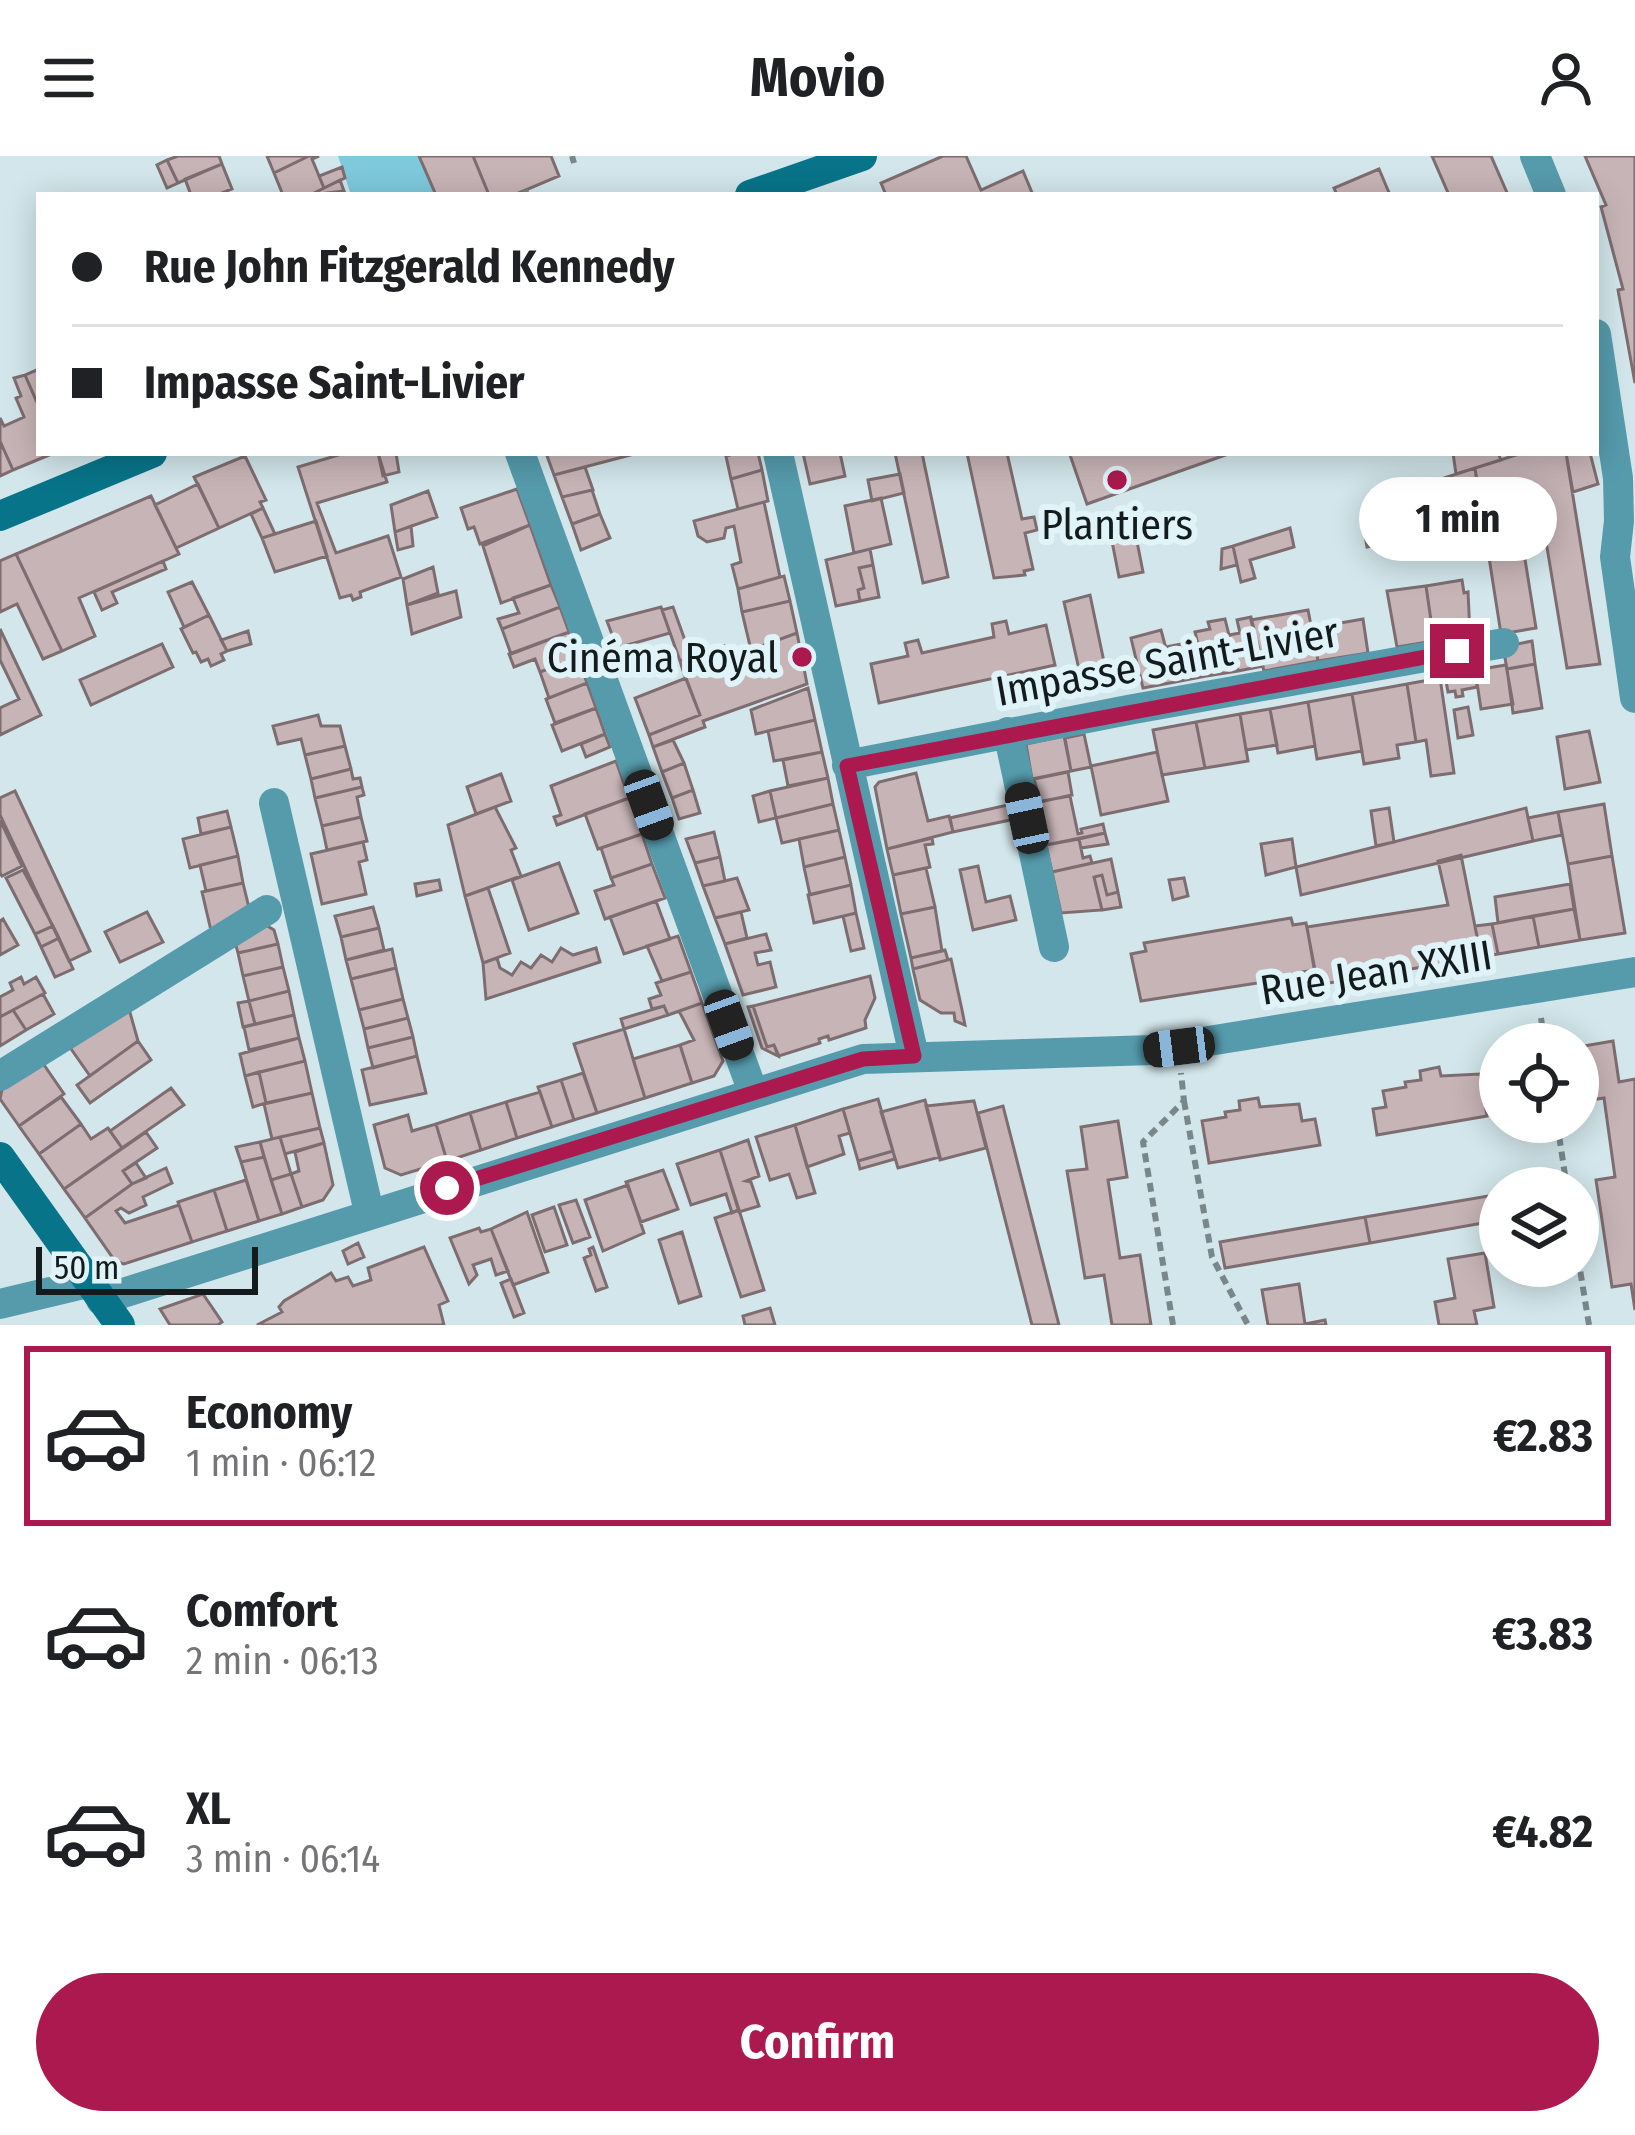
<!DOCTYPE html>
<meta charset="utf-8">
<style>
body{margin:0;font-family:"Fira Sans Condensed",sans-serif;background:#f2f2f2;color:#202124;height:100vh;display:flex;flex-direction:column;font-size:45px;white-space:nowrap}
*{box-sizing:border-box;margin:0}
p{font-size:39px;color:#757577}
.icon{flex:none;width:66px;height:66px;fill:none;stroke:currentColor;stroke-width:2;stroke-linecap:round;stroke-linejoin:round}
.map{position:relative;height:1169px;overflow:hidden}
.details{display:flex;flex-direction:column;background:#fff;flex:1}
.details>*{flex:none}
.banner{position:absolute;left:36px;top:36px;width:1563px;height:264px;border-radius:0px;box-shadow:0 6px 30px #0003;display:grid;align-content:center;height:264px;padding:0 36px;background:#fff}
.controls{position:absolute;left:1479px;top:867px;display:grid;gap:24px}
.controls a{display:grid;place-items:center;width:120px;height:120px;border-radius:50%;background:#fff;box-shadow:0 6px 30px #0003;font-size:60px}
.scale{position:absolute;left:36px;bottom:30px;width:222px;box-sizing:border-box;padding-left:12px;border:6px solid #141b1d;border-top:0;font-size:33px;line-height:42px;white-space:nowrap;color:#141b1d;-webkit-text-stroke:9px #dff3f9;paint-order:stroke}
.end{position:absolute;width:54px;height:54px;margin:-27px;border:15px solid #ab194e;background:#fff;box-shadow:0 0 0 6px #fff}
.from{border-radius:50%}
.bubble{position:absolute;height:84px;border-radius:42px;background:#fff;box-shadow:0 6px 30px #0003;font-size:39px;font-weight:700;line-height:84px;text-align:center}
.car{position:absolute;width:36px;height:72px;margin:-36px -18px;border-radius:15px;box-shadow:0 0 9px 3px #0007;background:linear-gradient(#222 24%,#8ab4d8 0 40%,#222 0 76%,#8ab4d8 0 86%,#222 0)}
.banner b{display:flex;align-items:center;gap:42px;height:114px;font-size:45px}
.banner b+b{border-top:3px solid #e0e0e0}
.banner i{width:30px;height:30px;background:#202124}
ul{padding:21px 0 0;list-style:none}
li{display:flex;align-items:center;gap:36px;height:180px;margin:0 24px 18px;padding:0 12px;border:6px solid transparent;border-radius:0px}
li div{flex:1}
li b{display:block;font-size:45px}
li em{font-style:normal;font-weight:700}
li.selected{border-color:#ab194e}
li>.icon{width:108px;height:108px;stroke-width:1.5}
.button{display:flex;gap:24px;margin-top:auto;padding:24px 36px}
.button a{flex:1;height:138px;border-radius:72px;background:#ab194e;color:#fff;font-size:48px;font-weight:700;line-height:138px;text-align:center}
header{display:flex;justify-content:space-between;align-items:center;height:156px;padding:0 36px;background:#fff;font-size:54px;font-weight:700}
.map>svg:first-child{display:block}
.green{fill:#7ec9dc}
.building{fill:#c7b4b7;stroke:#7e6d70;stroke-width:3}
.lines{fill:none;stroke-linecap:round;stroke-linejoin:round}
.path{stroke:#79878a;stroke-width:6;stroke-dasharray:9 6;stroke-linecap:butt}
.street{stroke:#569bac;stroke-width:30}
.secondary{stroke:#087489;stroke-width:30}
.route{stroke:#ab194e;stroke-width:15}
.poi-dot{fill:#ab194e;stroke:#dff3f9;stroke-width:4.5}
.labels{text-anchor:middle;stroke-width:12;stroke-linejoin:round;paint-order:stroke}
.poi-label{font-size:42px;fill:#141b1d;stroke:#dff3f9}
.street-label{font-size:42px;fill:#141b1d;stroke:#dff3f9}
</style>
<header><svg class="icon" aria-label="menu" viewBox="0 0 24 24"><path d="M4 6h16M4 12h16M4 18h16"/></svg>Movio<svg class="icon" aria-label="person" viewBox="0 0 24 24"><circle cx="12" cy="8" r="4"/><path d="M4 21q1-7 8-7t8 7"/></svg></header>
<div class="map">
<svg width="1635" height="1169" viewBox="0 0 1635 1169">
<rect width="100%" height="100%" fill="#d2e6eb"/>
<path class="green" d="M338,0h81l17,39h-85z"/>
<path class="building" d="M219,0l3,8 -44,19 -11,-23 11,-4z
M267,0h42l-35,17z
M309,0h10l-7,3 12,29 -14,7h-27l-9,-22z
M419,0h54l16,39h-53z
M473,0h78l8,20 -45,19h-25z
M943,0h23l15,34 42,-19 10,24h-147l-5,-12z
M1432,0h59l17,39h-59z
M1585,0h50v227l-17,-93 5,-1 -22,-82 5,-2z
M167,4l11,23 -11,5 -10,-23z
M222,8l10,25 -15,6h-26l-6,-16z
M342,11l3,11 -21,10 -5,-12z
M1379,13l11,26h-53l-3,-7z
M340,24l4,11 -34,4z
M39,213v38l-14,-32z
M25,219l14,32v46h15l-41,17 -13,-29v-23l4,8 20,-9 -8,-19 5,-2 -7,-18z
M0,285l13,29 -13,6z
M345,297h33l9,29 -70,21 19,50 52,-17 13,41 -41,15 1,5 -8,3 -2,-5 -11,3 -42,-131z
M378,297h18l3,19 -16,4z
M546,297h92l-84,22z
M737,297h21l4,17 -31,9 -5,-23z
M803,297h37l5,23 -35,8z
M895,297h27l26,124 -25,6z
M967,297h40l15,66 12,-2 3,13 -12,3 8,36 -9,2 1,4 -31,3z
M1076,297h155l-144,51 -17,-49z
M1453,297h45l3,7 -45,14z
M1522,297h44l34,211 -33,4 -30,-181 -43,6 1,13 21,-3 20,125 -35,6 -26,-166z
M1566,297h24l8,31 -25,8z
M245,300l21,44 -6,2 3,6 -44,20 -25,-51z
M585,311l8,23 -31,7 -8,-22z
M1475,312l4,30 -31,6 -7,-25z
M762,314l6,31 -30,8 -7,-30z
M900,318l4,19 -32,8 -4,-21z
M198,328l21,44 -43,20 -21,-43z
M517,333l13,36 -50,19 -6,-17 -6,2 -7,-21z
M592,334l8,24 -28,10 -10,-27z
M428,335l9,26 -42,15 -4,-27z
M151,340l28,58 -100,44 16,38 -33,15 -46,-97z
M881,342l10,46 -37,9 -9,-47z
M764,346l16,75 -42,12 -6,-24 9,-3 -7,-36 -8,2 -2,10 -17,4 -9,-6 -4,-15z
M263,352l12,26 -13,4 -11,-24z
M1131,355l12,61 -24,5 -12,-61z
M600,358l10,24 -29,12 -9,-26z
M1383,359l5,28 -21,4 -5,-28z
M316,365l11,35 -52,16 -13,-34z
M530,369l21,60 -50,18 -18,-57z
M411,370l2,20 -15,4 -3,-18z
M1290,372l4,19 -44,13 5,18 -14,4 -8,-36z
M1233,390l4,19 -16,4 1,-20z
M870,393l3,16 -14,3 5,20 -6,2 2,11 -24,5 -10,-46z
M16,398l46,97 -19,8 -26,-55 -17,8v-51z
M163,405l3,8 -54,23 5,11 -15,7 -8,-18z
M873,409l6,32 -19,4 -2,-11 6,-2 -5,-20z
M433,411l5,26 -31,12 -4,-26z
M784,420l6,25 -48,11 -4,-23z
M1462,424l2,13 4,-1 2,42 -36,7 -8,-55z
M192,426l17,33 -25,12 -16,-35z
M551,429l9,22 -58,22 -4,-10 21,-6 -6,-15z
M1426,430l8,55 -37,6 -10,-56z
M456,435l5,26 -49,17 -5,-29z
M1090,439l19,91 -25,6 -20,-90z
M790,445l7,32 -46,17 -9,-38z
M560,451l9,25 -58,22 -9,-25z
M661,451l9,26 -53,15 -10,-27z
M673,451l18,50 -11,4 -18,-51z
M1308,454l10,51 -54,10 -13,-51z
M209,459l18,36 -6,3 3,6 -13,6 -3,-7 -7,3 -5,-10 -3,1 -12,-24z
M1251,461l12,49 -25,5 -9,-36 11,-2 -3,-13z
M1225,463l13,52 -32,5 -11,-44 15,-3 -2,-7z
M1363,463l5,34 -50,8 -6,-33z
M1006,465l3,13 37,-9 9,40 -176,38 -8,-39 37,-8 -3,-13 13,-3 4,13 72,-16 -2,-13z
M0,473l41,86 -41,20v-27l19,-9 -19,-39z
M1161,474l14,52 -32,6 -12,-50z
M248,475l3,13 -24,7 -6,-11z
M569,476l9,26 -38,14 -5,-13 -21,8 -5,-13z
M797,477l10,51 -104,37 2,6 -52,20 -4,-12 51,-20 -16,-41z
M1197,485l9,35 -31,6 -9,-35z
M1532,485l3,23 -28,5 -4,-22z
M162,488l11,23 -82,38 -11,-25z
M724,490l4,13 -44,15 -4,-13z
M578,502l9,25 -38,15 -9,-26z
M1474,508l3,23 -15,3 1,6 -7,1 -1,-6 -7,1 -4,-22z
M1535,508l7,44 -29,5 -6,-44z
M1506,509l7,39 -32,5 -6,-39z
M686,522l14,37 -51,20 -14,-37z
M1440,522l14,95 -23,3 -5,-36 -10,2 -9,-58z
M587,527l9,25 -41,15 -9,-24z
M1407,528l9,58 -19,3 2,13 -35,6 -12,-70z
M808,532l7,32 -59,14 -5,-24z
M1352,538l10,57 -45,8 -9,-57z
M1308,546l7,44 -37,7 -8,-44z
M1468,551l5,28 -15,3 -4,-28z
M596,552l9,26 -43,17 -10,-26z
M1270,553l7,36 -31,5 -6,-36z
M1240,558l8,47 -43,7 -9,-46z
M318,559l3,11h19l5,20 -40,9 -4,-16 -23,5 -5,-18z
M815,564l7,32 -48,9 -6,-30z
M1196,566l9,46 -43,7 -9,-45z
M1589,575l11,51 -35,7 -8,-52z
M605,578l5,13 -24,10 -5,-13z
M1084,578l7,33 -20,4 -6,-33z
M1064,580l7,35 -39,8 -6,-35z
M673,584l11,23 -22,9 -9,-25z
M345,590l6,23 -40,10 -6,-24z
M822,596l6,26 -40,8 -5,-26z
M1157,596l11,49 -67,14 -10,-49z
M616,605l13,37 -72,27 -3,-8 7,-2 -10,-29z
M684,607l9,27 -21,8 -10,-26z
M351,613l2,10 7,-1 2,9 -47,11 -4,-19z
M1068,616l4,23 -32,7 -6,-23z
M916,617l12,48 21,-5 4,16 -66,17 -12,-62 4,-5z
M501,618l10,27 -35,13 -9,-27z
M828,622l5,26 -57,14 -6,-27z
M362,631l2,8 -7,2 4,20 -39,9 -7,-28z
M693,634l7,23 -21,6 -7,-21z
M15,635l75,160 -21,10 -69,-146v-17z
M770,635l6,27 -17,4 -6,-26z
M1070,640l8,38 4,-1 -1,-4 22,-5 2,9 -59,12 -9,-43z
M629,642l13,36 -44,15 -13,-35z
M833,648l6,26 -57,13 -6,-25z
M1012,648l3,15 -62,13 -3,-14z
M1604,648l8,52 -44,8 -10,-52z
M495,651l21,41 -5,2 10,26 -56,20 -17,-71z
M1389,652l5,34 -18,4 -5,-35z
M1526,652l7,33 -232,54 -5,-28z
M227,655l4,16 -30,7 -3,-16z
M1558,656l4,23 -29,6 -5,-23z
M361,661l6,24 -40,9 -5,-24z
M0,664l22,46 -20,10 -2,-3z
M231,671l7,29 -48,12 -7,-29z
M839,674l6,27 -41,10 -5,-28z
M714,676l6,25 -25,6 -9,-24z
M1105,677l3,11 -27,4 -2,-9z
M642,678l10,30 -41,14 -10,-30z
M932,682l1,6 -8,1 5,22 -37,8 -6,-26z
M1079,683l4,19 7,-2 2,7 -40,9 -6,-27z
M1292,683l4,28 -30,8 -5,-31z
M363,686l4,18 -8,2 7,32 -44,10 -11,-50z
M1461,699l20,102 -164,28 -10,-58 141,-22 -10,-44z
M238,700l5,27 -37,8 -6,-26z
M1612,700l13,77 -45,7 -12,-76z
M720,701l5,24 -22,5 -8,-23z
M845,701l6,28 -41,10 -6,-28z
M1111,703l7,33 -11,3 -5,-20 -8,2 8,33 -41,3 -9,-41z
M559,707l19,50 -49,17 -17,-50z
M652,708l13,34 -60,21 -10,-28 19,-6 -3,-7z
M978,710l8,36 24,-6 6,24 -43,10 -13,-60z
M926,712l9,39 -34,7 -8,-39z
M23,714l30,56 -18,8 -29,-56z
M1102,719l5,20 11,-3 3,15 -19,3 -8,-33z
M737,722l12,32 -34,8 -12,-32z
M1184,722l4,18 -15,4 -4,-20z
M439,724l2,10 -24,6 -2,-12z
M243,727l7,29 -38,23 -10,-43z
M1570,728l4,25 -76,14 -3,-26z
M851,729l5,28 -42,10 -6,-28z
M488,732l22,65 -27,10 -18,-67z
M656,745l14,38 -46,15 -14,-37z
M373,751l6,21 -38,9 -6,-21z
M935,751l7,44 -31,7 -10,-44z
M1574,753l6,31 -41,7 -6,-31z
M147,756l16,30 -43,20 -15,-30z
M741,756l6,26 -22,6 -10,-26z
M856,757l8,35 -13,3 -8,-35z
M1533,760l6,31 -41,7 -6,-30z
M1291,762l2,7 13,-2 9,47 -13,2 1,4 -162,25 -10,-47 15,-3 -2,-8z
M3,763l15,26 -18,10v-34z
M264,768l10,6 4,14 -40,9 -3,-11z
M1492,768l6,30 -17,3 -6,-31z
M53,770l6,12 -18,9 -6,-13z
M379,772l5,22 -38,10 -5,-23z
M766,778l5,16 -16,3 3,12 12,-3 6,25 -33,8 -18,-51z
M678,780l13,36 -29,9 -15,-35z
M59,782l14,31 -18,8 -14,-30z
M278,788l5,23 -40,9 -5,-23z
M561,792l12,7 23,-7 4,14 -114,37 -3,-36 14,-5 3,10 12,7 9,-13 10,6 10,-13 11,7z
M392,793l4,19 -45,11 -5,-19z
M945,794l3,10 -35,9 -2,-11z
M1481,801l1,9 -58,10 -1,-9z
M951,803l11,51 3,15 -10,-4 -1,-8h-13l-21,-13 -7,-31z
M283,811l6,24 -40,10 -6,-25z
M396,812l7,31 -44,11 -8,-31z
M691,816l11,31 -34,12 -4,-9 -12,3 -3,-10 12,-4 -5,-12z
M870,820l5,22 -10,22 1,8 -37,12 -1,-4 -9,3 1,4 -41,13 -5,-11 -7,2 -14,-41z
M21,821l3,7 12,-7 9,16 -45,24v-20l13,-7 -3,-7z
M289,835l5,24 -39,9 -6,-23z
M43,838l11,20 -28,16 -13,-20z
M403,843l5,19 -44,11 -5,-19z
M249,845l6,23 -12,3 -5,-24z
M702,847l21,58 -9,15 -22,7 -12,-38 14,-5 -15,-29z
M664,850l4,9 -44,14 -3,-10z
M753,850l14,41 7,-2 4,11 -16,-8 -14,-41z
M129,853l9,32 -48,35 -21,-30z
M13,854l13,20 -26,16v-29z
M294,859l5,23 -50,12 -5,-23z
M408,862l5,19 -45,11 -4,-19z
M624,873l21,69 -48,15 -23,-69z
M413,881l4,19 -44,12 -5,-20z
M299,882l6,23 -60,15 -5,-22z
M138,885l13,19 -61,43 -13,-18z
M1613,885l6,41 16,-3v231l-4,-26 -19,3 -16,-107 19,-3 -11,-79 -20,3 -6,-38v-16z
M680,889l12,38 -47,15 -12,-39z
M417,900l9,37 -56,12 -8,-35z
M305,905l7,32 -46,10 -7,-31z
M42,906l22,32 -45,32 -19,-27 3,-14z
M1439,911l2,9 39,-2 7,42 -110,19 -4,-26 13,-2 -3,-16 23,-4 -1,-5 16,-2 -1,-9z
M259,916l7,31 -13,4 -8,-31z
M583,917l14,40 -23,7 -13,-40z
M561,924l13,40 -22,7 -14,-40z
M171,932l13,17 -62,43 -12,-17z
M540,936l12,35 -35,11 -11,-36z
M312,937l8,35 -48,11 -8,-35z
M61,941l20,27 -42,30 -20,-28z
M1258,942l2,9 39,-3 3,17 13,-2 5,26 -111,18 -7,-42 24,-4 -1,-5 15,-2 -1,-9z
M878,943l15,52 -35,10 -15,-52z
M925,944l15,57 -42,11 -17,-56z
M974,945l12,47 -46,12 -14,-54z
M506,946l11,36 -36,12 -11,-37z
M1003,950l56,219h-27l-54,-212z
M843,953l7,24 -11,3 5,18 -37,13 -12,-42z
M470,957l11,37 -34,11 -11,-37z
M408,959l4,16 24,-7 11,37 -46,14 -16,-7 -11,-43z
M1118,965l9,56 -19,3 12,78 20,-3 11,70h-39l-8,-50 -19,3 -18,-107 20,-2 -6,-42z
M81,968l10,15 17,-11 14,20 -58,41 -25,-35z
M795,969l20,68 -18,5 -8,-24 -19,6 -14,-43z
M320,972l4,15 -39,11 -5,-17z
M146,976l11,16 -34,23 9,13 -47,34 -21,-29z
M280,981l11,37 -20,6 -11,-38z
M748,984l11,36 -13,5 5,1 8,24 -20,6 -19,-62z
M260,986l4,15 -23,5 -5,-15z
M324,987l9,42 -10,15 -21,7 -11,-33 8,-3 -4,-19z
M720,994l19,60 -7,3 -6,-19 -35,11 -14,-41z
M893,995l2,8 -35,10 -2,-8z
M264,1001l18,57 -23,7 -18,-59z
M136,1007l10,15 -14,6 -9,-13z
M166,1012l6,15 -29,14 3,8 -17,8 -8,-5 -5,3 9,12 54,-18 13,37 -68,22 -9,-3 -30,-43 47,-34z
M663,1014l15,39 -37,13 -15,-40z
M291,1018l11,33 -20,7 -11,-34z
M246,1024l13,41 -32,10 -13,-41z
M628,1029l16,48 -41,18 -18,-51z
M214,1034l13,41 -35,11 -14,-40z
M1500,1038v26l-130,23 -5,-26z
M576,1044l14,37 -17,6 -14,-38z
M554,1051l13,38 -22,7 -13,-37z
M739,1054l25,80 -23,7 -26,-79z
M527,1056l21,60 -35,13 -22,-56z
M1365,1061l5,26 -145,25 -5,-26z
M479,1072l2,4 10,-3 17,42 -12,4 -5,-16 -18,6 4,10 -8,9 -19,-46z
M682,1076l19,64 -22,7 -20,-63z
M358,1087l6,14 -16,7 -5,-13z
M424,1091l24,54 -9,4 5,20h-187l25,-13 -3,-5 5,-6 47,-28 5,8 12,-4 5,9 18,-6 -3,-12z
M593,1091l14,40 -11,4 -12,-33 7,-3 -2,-6z
M1485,1097l9,54 -20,4 3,14h-38l-4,-23 20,-4 -7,-39z
M511,1123l13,34 -10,4 -13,-34z
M1299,1128l6,40 20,-4 1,5h-58l-6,-35z
M203,1138l19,28 -4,3h-48l-10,-16z
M770,1152l5,17h-30l-2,-9z"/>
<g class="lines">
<path class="path" d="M572,0l2,7
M525,34l2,5
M1541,862l4,26
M1184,945l28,156 36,68
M1557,966l10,66
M1578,1101l11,68
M1173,1169l-30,-183 41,-41 -3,-28"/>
<path class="street" d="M1535,0l16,39
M1596,178l22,144 1,43 -4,36 20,141
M520,297l233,639
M778,297l136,603
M1008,576l46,215
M847,609l281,-55 376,-67
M274,647l95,409
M0,920l267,-166
M101,1144l762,-241 290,-9 482,-78
M0,1148l88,-21"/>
<path class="secondary" d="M750,39l112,-39
M0,360l152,-63
M0,1001l120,168"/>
</g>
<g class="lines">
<path class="route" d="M447,1032l416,-129 51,-3 -67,-290 610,-115"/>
</g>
<g class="poi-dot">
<circle cx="1117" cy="324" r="12"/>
<circle cx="802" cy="501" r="12"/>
</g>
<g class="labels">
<g class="poi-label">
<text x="1117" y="383">Plantiers</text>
<text x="778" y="516" text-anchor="end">Cinéma Royal</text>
</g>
<g class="street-label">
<text transform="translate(1167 505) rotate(-10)" y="15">Impasse Saint-Livier</text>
<text transform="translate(1376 816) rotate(-9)" y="15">Rue Jean XXIII</text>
</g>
</g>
</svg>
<div class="controls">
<a><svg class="icon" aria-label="locate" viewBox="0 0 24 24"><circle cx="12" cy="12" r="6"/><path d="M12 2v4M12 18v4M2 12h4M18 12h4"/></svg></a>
<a><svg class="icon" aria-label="layers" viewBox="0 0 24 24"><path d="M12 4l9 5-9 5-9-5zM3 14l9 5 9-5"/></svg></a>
</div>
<div class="scale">50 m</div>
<i class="end from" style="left:447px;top:1032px"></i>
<i class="end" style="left:1457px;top:495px"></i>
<div class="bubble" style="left:1359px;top:321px;width:198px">1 min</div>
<i class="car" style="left:649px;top:649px;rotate:160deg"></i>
<i class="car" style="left:1027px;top:662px;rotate:348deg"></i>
<i class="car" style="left:729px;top:869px;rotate:160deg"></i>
<i class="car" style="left:1179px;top:891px;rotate:263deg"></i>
<div class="banner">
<b><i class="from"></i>Rue John Fitzgerald Kennedy</b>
<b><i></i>Impasse Saint-Livier</b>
</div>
</div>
<section class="details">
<ul>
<li class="selected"><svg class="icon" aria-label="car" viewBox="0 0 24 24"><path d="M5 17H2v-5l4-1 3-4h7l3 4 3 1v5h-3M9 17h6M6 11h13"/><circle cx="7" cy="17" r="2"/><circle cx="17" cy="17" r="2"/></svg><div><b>Economy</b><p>1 min · 06:12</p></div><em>€2.83</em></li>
<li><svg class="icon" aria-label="car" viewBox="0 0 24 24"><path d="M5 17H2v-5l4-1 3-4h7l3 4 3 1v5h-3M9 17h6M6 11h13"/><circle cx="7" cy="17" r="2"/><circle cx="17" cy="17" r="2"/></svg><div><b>Comfort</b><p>2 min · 06:13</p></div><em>€3.83</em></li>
<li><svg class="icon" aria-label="car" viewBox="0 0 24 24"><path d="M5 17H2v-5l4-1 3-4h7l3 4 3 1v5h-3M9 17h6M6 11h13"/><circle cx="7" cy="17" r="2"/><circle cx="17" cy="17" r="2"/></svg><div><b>XL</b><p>3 min · 06:14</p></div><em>€4.82</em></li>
</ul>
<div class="button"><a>Confirm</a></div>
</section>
